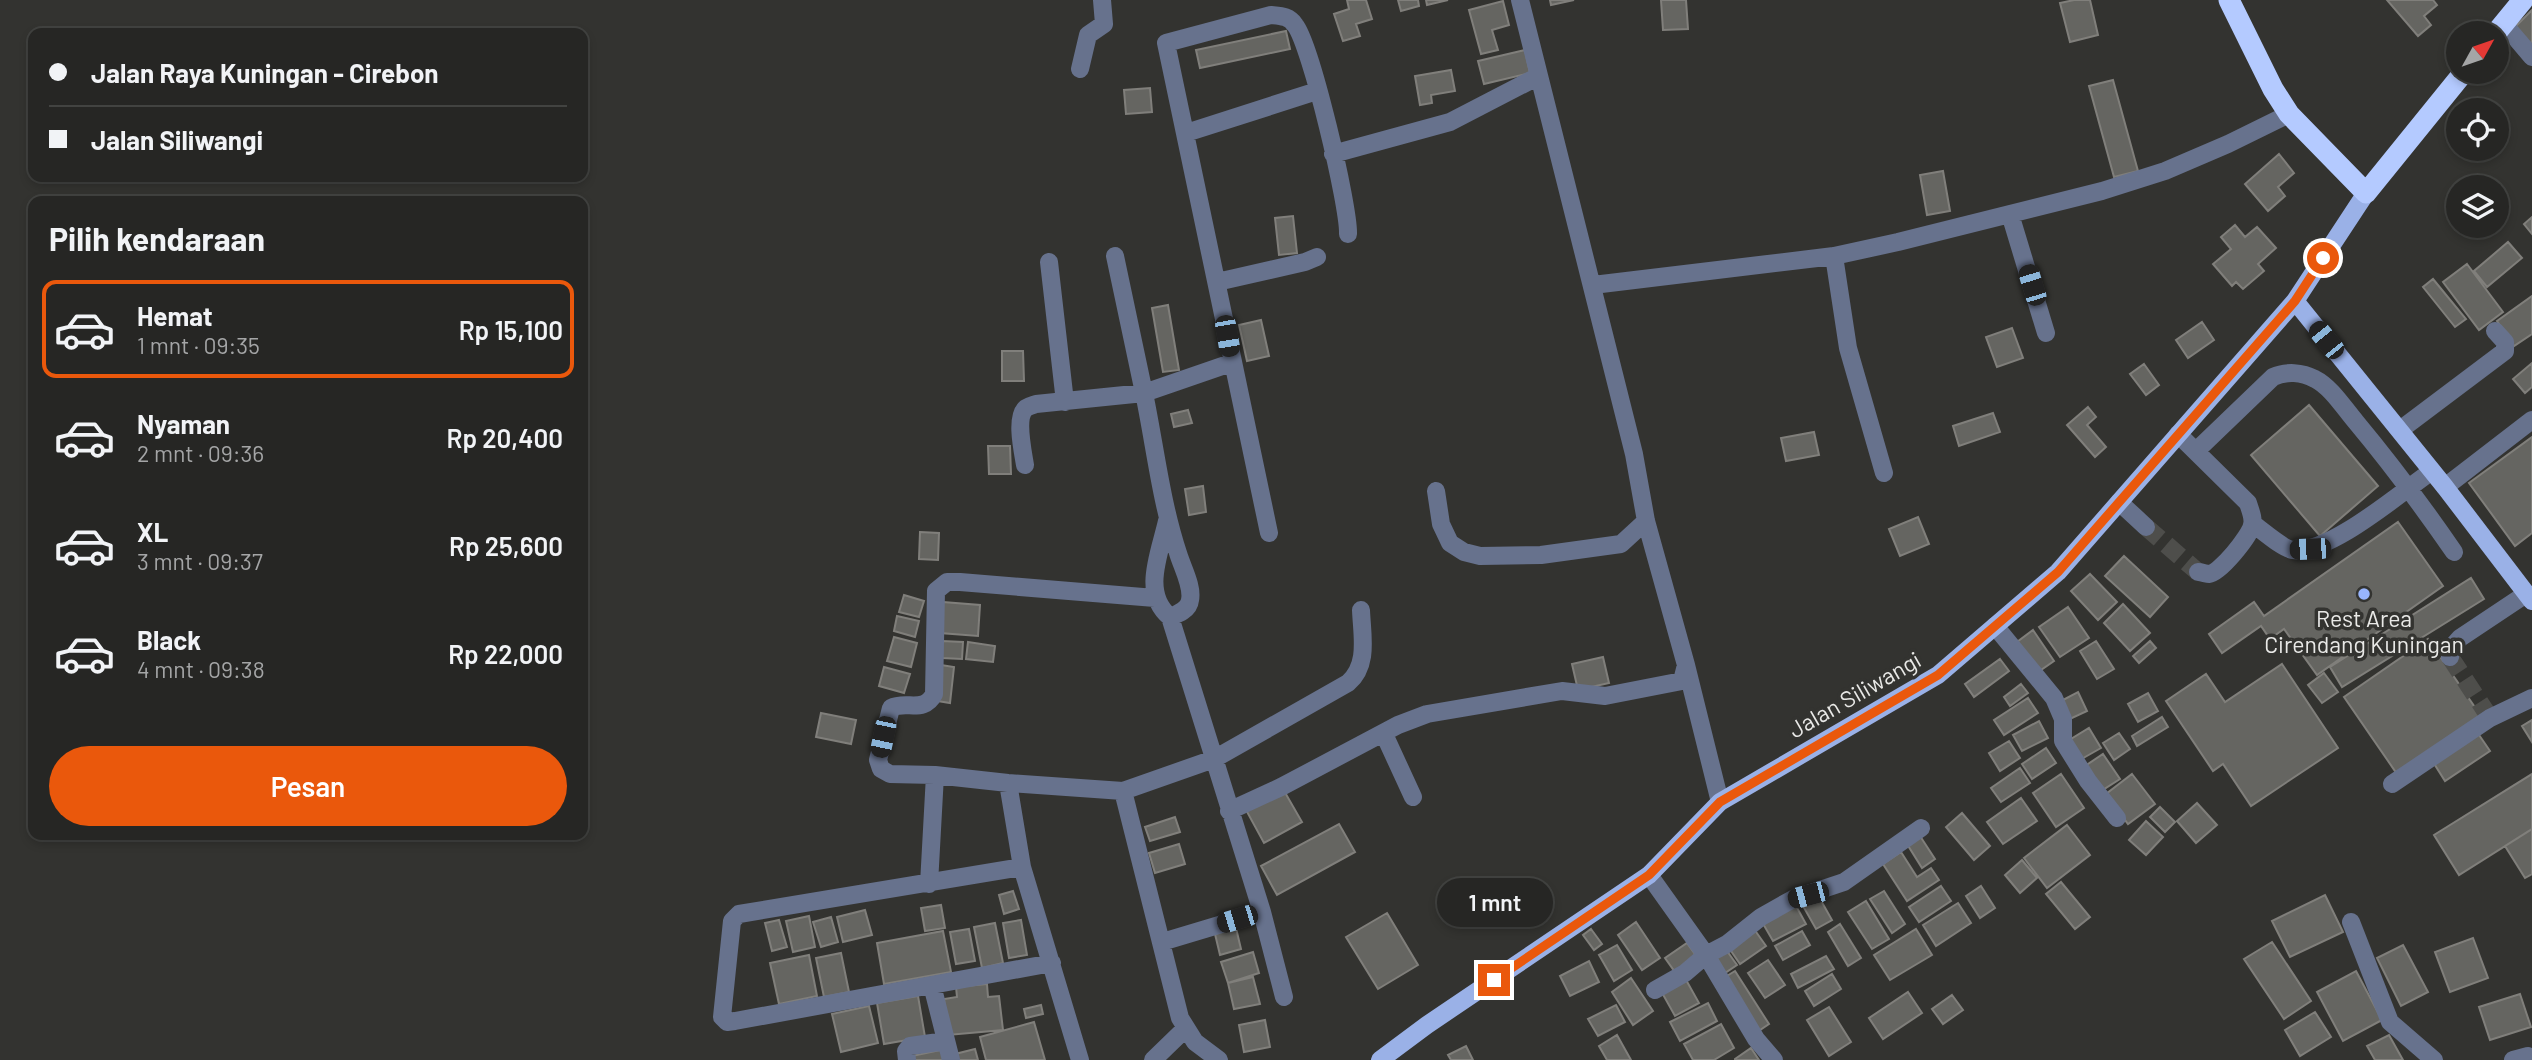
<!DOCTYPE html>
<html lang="id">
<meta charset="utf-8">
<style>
body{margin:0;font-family:Barlow,sans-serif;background:#2e2e2c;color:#f1f3f6;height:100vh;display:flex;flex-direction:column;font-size:26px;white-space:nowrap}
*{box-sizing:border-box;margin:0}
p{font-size:23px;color:#a4a5a6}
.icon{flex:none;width:38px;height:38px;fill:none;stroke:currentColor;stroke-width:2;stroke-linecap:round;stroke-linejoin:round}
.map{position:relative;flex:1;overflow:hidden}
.details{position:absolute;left:28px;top:196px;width:560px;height:644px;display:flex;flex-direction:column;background:#262624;border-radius:14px;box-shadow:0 4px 10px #0003,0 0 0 2px #424341}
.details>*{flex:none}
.banner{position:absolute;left:28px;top:28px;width:560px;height:154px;border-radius:14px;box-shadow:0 4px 10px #0003,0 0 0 2px #424341;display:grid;align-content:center;height:154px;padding:0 21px;background:#262624}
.needle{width:46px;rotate:50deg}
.tools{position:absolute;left:2446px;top:21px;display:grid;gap:14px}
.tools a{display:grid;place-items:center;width:63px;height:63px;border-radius:50%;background:#262624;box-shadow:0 4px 10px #0003,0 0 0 2px #424341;font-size:35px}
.end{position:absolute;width:32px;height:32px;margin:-16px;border:9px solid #ea580c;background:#fff;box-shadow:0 0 0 4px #fff}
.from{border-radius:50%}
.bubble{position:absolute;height:49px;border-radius:24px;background:#262624;box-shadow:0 4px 10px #0003,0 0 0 2px #424341;font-size:23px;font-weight:600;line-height:49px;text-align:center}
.car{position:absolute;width:21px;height:42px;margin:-21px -10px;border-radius:9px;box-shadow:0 0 5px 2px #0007;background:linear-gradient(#222 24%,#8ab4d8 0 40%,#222 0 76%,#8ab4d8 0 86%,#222 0)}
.banner b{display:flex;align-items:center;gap:24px;height:66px;font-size:26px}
.banner b+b{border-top:2px solid #424341}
.banner i{width:18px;height:18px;background:#f1f3f6}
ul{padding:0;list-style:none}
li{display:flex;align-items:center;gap:21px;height:98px;margin:0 14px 10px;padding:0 7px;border:4px solid transparent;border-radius:14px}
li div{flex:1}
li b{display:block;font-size:26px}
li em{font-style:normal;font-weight:600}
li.selected{border-color:#ea580c}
li>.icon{width:63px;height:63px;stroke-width:1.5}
h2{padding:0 21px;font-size:32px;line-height:84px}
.action{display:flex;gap:14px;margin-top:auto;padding:14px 21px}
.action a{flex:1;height:80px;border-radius:42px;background:#ea580c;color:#fff;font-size:28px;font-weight:600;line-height:80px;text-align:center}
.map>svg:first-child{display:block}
.building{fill:#656561;stroke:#807f7b;stroke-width:2}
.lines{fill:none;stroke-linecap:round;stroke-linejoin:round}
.minor-tunnel{stroke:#4e4e4b;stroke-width:18;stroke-dasharray:18 9;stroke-linecap:butt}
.minor{stroke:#67728d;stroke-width:18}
.major{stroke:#9ab1e7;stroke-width:18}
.highway{stroke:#b4caff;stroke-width:21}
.route{stroke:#ea580c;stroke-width:9}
.poi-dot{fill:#98b5fd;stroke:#333330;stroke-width:2.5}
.labels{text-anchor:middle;stroke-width:7;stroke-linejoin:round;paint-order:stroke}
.poi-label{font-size:23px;fill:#e9e9e7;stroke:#333330}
.street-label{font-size:23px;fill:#e9e9e7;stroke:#333330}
</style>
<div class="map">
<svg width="2532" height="1060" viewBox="0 0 2532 1060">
<rect width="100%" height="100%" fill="#333330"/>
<path class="building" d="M1347,0h19l6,19 -16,5 4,12 -17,5 -9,-27 15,-5z
M1398,0h20l1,6 -18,5z
M1426,0h22l-21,5z
M1550,0h24l-23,5z
M1661,0h25l2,29 -25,1z
M2074,0h16l8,35 -28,7 -10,-39z
M2387,0h46l4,5 -13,11 7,9 -13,11z
M1503,1l6,24 -17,5 6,20 -17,4 -12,-44z
M2532,10v37l-19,-18z
M1286,31l4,18 -90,19 -4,-18z
M1525,50l5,23 -46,11 -6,-23z
M1451,70l4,21 -24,4 1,8 -12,2 -5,-29z
M2113,80l25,91 -24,6 -25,-91z
M1150,88l2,24 -26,2 -2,-24z
M2279,154l15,19 -16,14 7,9 -17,15 -23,-27z
M1943,171l7,40 -23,4 -7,-40z
M1293,216l4,37 -18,2 -4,-37z
M2532,217v17l-8,-10z
M2235,225l10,12 12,-10 19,21 -18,16 6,7 -21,18 -7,-7 -4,4 -19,-22 18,-15 -10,-12z
M2508,242l14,16 -35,29 -13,-16z
M2467,264l36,48 -24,18 -36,-48z
M2433,279l33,40 -11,8 -32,-40z
M2532,296v38l-18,12 -17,-25z
M1168,305l11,65 -16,2 -11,-64z
M1261,320l8,36 -22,5 -8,-36z
M2202,322l12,18 -26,18 -12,-18z
M2012,328l11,30 -26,9 -11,-30z
M1002,351h21l1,30h-22z
M2532,363v24l-7,6 -12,-14z
M2144,364l15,21 -13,10 -16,-21z
M2309,405l69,81 -58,50 -69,-81z
M2088,407l8,10 -9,8 19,22 -11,10 -28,-32z
M1188,410l4,13 -18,4 -3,-13z
M1993,413l7,19 -41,14 -6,-20z
M1814,432l5,23 -33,6 -5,-23z
M2532,437v96l-17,13 -46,-63z
M988,446h22l1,28h-22z
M1203,486l3,26 -17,3 -4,-26z
M1918,517l11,27 -29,12 -11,-27z
M2398,522l45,64 -126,89 -33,-46 -14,10 -9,-13 -39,27 -13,-19 45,-32 10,14z
M920,532l19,1 -1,27 -19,-1z
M2124,556l44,41 -18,20 -45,-41z
M2090,574l27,28 -19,18 -27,-29z
M2471,578l13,21 -142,88 -12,-20z
M904,595l20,6 -5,16 -20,-5z
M943,602l37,3 -2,31 -38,-3z
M2123,604l27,29 -20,18 -26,-28z
M2068,607l21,31 -29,19 -21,-30z
M897,616l22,5 -4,16 -21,-6z
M2033,630l21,31 -16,11 -21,-30z
M894,637l23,6 -6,24 -24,-6z
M2428,639l53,77 -84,58 -53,-77z
M942,641l21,1 -1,17 -20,-1z
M2096,641l18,28 -17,10 -17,-28z
M2150,641l6,7 -17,15 -6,-7z
M968,642l27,4 -2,16 -27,-3z
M1603,657l6,26 -31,7 -6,-26z
M2000,659l9,12 -35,26 -9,-13z
M2282,664l56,84 -87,58 -28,-42 -10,7 -47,-70 40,-27 19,28z
M941,665l13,2 -4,36 -13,-2z
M884,667l26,7 -6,19 -25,-7z
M2324,673l14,19 -16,11 -14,-18z
M2021,684l7,9 -18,13 -6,-9z
M2078,692l9,19 -17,8 -9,-18z
M2148,693l10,18 -20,11 -10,-18z
M2028,698l10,15 -34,22 -10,-15z
M821,713l35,7 -5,24 -35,-7z
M2162,717l6,10 -31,19 -5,-10z
M2532,720v22l-10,-16z
M2039,721l9,17 -26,13 -9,-16z
M2089,728l12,20 -23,13 -12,-19z
M2477,732l13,19 -45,30 -12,-19z
M2119,733l11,16 -16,11 -11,-17z
M2009,741l11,17 -20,13 -11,-18z
M2046,748l10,15 -24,16 -10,-15z
M2103,754l17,25 -19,12 -16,-25z
M2020,768l10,15 -29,19 -10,-14z
M2061,774l23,34 -28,19 -23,-34z
M2132,774l23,30 -27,20 -22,-30z
M2532,774v55l-73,46 -25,-40z
M1283,789l19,33 -38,21 -18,-33z
M2021,798l16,23 -34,23 -16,-22z
M2197,803l20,22 -21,18 -19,-22z
M2160,807l15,15 -10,10 -15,-15z
M1962,813l28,33 -16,14 -28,-33z
M1175,817l5,15 -30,9 -5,-14z
M2146,821l17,16 -17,18 -17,-15z
M1339,824l16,28 -78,43 -16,-29z
M2067,825l23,30 -43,33 -23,-30z
M2532,829v45l-7,4 -20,-32z
M1920,836l15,23 -13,9 -15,-24z
M1179,844l6,20 -30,9 -6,-20z
M1901,852l16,25 14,-9 8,12 -32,21 -24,-37z
M2022,860l15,18 -17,15 -15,-18z
M2061,882l29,35 -15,12 -29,-35z
M1941,886l10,15 -32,21 -10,-15z
M1981,886l14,22 -15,10 -14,-22z
M1013,891l6,18 -15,5 -5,-19z
M1884,891l21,33 -13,9 -22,-34z
M2325,895l18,37 -53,25 -18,-36z
M1819,897l13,23 -16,9 -13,-23z
M1866,901l23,38 -17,10 -24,-37z
M1958,903l13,20 -35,23 -13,-21z
M1795,904l11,20 -33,17 -11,-19z
M941,905l4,23 -20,3 -4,-23z
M865,910l7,25 -29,7 -6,-25z
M1387,913l31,52 -40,24 -32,-52z
M809,916l6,31 -22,5 -7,-31z
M831,917l7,25 -17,5 -8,-25z
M779,920l8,27 -15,4 -7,-28z
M1021,920l6,35 -18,3 -6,-35z
M1636,922l24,36 -18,12 -24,-35z
M995,923l8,40 -21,5 -8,-41z
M1840,924l21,34 -13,8 -20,-34z
M1236,928l5,21 -21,6 -5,-21z
M969,929l6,32 -19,3 -6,-32z
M1591,929l11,15 -8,6 -11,-15z
M1754,929l12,17 -26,18 -11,-16z
M1916,929l16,26 -42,25 -16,-25z
M943,931l8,41 -67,12 -7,-41z
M1802,931l8,14 -27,15 -8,-14z
M2473,938l15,40 -38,14 -15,-40z
M2272,942l39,59 -27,18 -40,-60z
M1687,943l10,14 -22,15 -10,-14z
M1617,945l15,25 -18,11 -15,-26z
M2403,945l25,47 -27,14 -24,-48z
M1727,951l10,14 -15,10 -9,-14z
M1253,952l6,21 -31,10 -7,-21z
M841,953l8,39 -25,5 -8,-39z
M809,955l8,41 -38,8 -9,-41z
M1826,956l8,13 -36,19 -7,-14z
M1768,960l17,25 -20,13 -17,-25z
M1589,961l10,21 -29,14 -10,-20z
M1735,971l34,53 -12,8 -35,-53z
M2356,971l26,49 -39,21 -26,-49z
M1832,974l9,15 -27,17 -9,-15z
M1253,977l7,27 -26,5 -6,-26z
M1631,978l22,33 -20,14 -21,-33z
M1685,978l14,25 -24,13 -14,-25z
M987,984l1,13 11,-1 4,34 -55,5 -4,-36 13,-2 -1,-10z
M1908,992l14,21 -39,26 -14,-21z
M2520,994l11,33 -41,13 -11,-33z
M1952,995l11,15 -20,14 -11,-15z
M918,996l7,41 -41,7 -7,-41z
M1708,1003l9,18 -37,20 -10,-19z
M1041,1005l2,9 -17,4 -2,-9z
M1616,1005l9,17 -27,14 -10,-17z
M869,1006l9,37 -37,9 -9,-38z
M1829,1007l22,35 -22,14 -22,-36z
M2315,1012l16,25 -31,19 -15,-26z
M1265,1020l5,27 -26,5 -5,-27z
M1034,1022l11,38h-59l-6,-23z
M1721,1024l13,24 -20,12h-21l-9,-16z
M1617,1035l14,25h-24l-8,-14z
M2389,1035l14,25h-28l-8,-14z
M1466,1046l7,14h-22l-3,-5z
M1751,1048l8,12h-24v-1z
M945,1049l3,11h-35l-1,-4z
M975,1049l3,11h-21l-2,-6z"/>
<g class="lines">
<path class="minor-tunnel" d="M2146,527l52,45
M2450,657l40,61"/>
<path class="minor" d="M1520,0l114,454 12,67 40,144 34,137
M2504,24l28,33
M1080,69l8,-34 16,-11 -2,-24
M1186,133l131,-42
M1333,154l117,-32 89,-46
M2010,214l36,119
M1834,256l14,92 36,125
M1049,262l16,140
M1217,282l88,-20 12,-5
M1593,285l241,-29 64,-14 204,-51 63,-20 63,-27 61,-30
M2400,430l105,-79v-9l-10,-11
M2178,434l70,69c2,7 6,15 4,22 -2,11 -32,48 -43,49 -2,0 -8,-2 -11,-2
M2196,451l77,-74c13,-6 29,-5 42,2 16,8 29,29 41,43 35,42 67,85 98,130
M1025,465c-2,-13 -10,-48 1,-57 3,-2 7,-3 10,-4l108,-11 -29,-137
M2445,487l87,-67
M1436,491l5,33 9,19 14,9 16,4 61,-1 80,-11 25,-23
M2119,502l27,25
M1167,521c-7,32 -26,72 3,96l92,295 22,85
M2253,524c9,6 30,25 40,26 37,4 108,-58 139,-79
M1269,533l-103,-490 105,-28c10,1 18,1 24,10 16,20 54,181 53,209
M1155,598l-195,-16h-13l-11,9 -2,103c-10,20 -28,6 -43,14l-13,52 3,9 9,5 45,1 73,8 115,8 57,227 15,24 24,18
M1170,617c8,-3 19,-7 20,-17 3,-14 -8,-33 -12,-47 -17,-51 -23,-107 -34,-160l87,-30
M1995,626l59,72 9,21v22l25,40 29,37
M2450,657l2,-10 8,-9 66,-44
M1384,734l29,63
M1008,783l14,84 58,193
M2392,784l98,-66 42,-20
M1123,791l91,-32 134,-76c21,-18 14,-47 13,-73
M1229,811l52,-24 117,-62 29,-11 135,-23 43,5 77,-15 4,-16
M1022,867l-283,47 -7,7 -10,96 5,5 8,-1 317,-58
M1649,875l57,80 50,84 18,21
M929,884l6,-109
M2351,922l39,100 44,38
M1162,942l100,-30
M932,985l19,75
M1655,990l30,-17 21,-18 21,-11 34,-27 32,-18 51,-17 77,-54
M907,1060l-1,-9 4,-5 36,-5
M1153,1060l32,-31
M2513,1060l15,-4"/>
<path class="major" d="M2295,301l150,186 87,114
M1380,1060l47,-35 222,-150 71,-73 218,-127 120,-103 237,-271 71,-108"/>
<path class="highway" d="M2229,0l44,89 16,25 77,79 98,-121
M2496,33l27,-33"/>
</g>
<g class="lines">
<path class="route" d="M1494,980l155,-105 71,-73 218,-127 120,-103 237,-271 28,-43"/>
</g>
<circle class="poi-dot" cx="2364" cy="594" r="7"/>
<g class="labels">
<g class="poi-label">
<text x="2364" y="627">Rest Area<tspan x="2364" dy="26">Cirendang Kuningan</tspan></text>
</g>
<g class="street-label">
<text transform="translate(1855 695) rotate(-30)" y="8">Jalan Siliwangi</text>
</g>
</g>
</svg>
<div class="tools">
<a><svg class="needle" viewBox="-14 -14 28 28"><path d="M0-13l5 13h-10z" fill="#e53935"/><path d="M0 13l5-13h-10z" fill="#a4a5a6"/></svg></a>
<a><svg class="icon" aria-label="locate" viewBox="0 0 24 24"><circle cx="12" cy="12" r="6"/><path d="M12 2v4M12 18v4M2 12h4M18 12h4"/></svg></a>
<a><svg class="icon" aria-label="layers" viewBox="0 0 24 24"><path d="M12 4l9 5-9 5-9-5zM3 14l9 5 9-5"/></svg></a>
</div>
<i class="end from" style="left:2323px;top:258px"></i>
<i class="end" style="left:1494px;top:980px"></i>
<div class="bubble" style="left:1437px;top:878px;width:116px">1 mnt</div>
<i class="car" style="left:2032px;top:285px;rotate:343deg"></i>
<i class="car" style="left:1227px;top:336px;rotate:170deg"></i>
<i class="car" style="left:2326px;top:340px;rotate:321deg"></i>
<i class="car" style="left:2310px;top:549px;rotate:268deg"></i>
<i class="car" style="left:883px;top:737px;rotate:192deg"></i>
<i class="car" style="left:1808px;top:895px;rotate:255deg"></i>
<i class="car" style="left:1237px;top:919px;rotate:253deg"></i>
<div class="banner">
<b><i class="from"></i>Jalan Raya Kuningan - Cirebon</b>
<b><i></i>Jalan Siliwangi</b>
</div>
<section class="details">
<h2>Pilih kendaraan</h2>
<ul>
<li class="selected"><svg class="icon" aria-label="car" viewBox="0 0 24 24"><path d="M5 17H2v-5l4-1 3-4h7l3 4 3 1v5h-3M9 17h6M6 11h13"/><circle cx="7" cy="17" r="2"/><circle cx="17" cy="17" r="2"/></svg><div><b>Hemat</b><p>1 mnt · 09:35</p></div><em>Rp 15,100</em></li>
<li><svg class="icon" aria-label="car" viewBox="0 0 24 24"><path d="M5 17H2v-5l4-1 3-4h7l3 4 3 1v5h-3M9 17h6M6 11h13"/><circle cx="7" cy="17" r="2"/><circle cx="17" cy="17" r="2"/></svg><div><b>Nyaman</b><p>2 mnt · 09:36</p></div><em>Rp 20,400</em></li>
<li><svg class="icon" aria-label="car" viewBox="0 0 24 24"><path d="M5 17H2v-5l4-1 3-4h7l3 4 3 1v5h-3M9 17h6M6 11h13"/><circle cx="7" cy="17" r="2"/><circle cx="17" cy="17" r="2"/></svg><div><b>XL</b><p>3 mnt · 09:37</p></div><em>Rp 25,600</em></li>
<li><svg class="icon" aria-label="car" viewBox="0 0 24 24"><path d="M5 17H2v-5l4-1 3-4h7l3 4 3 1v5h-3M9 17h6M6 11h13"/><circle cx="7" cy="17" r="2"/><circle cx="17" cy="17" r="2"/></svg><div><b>Black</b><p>4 mnt · 09:38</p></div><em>Rp 22,000</em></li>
</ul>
<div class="action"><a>Pesan</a></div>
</section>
</div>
